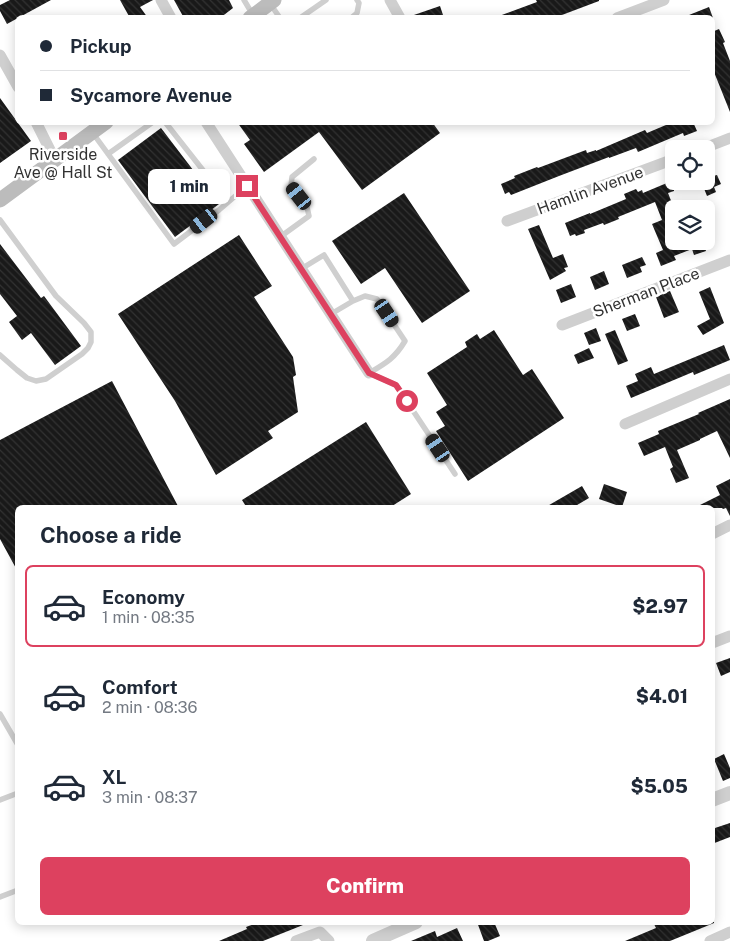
<!DOCTYPE html>
<meta charset="utf-8">
<style>
body{margin:0;font-family:"Public Sans",sans-serif;background:#f2f2f3;color:#1f2937;height:100vh;display:flex;flex-direction:column;font-size:19px;white-space:nowrap}
*{box-sizing:border-box;margin:0}
p{font-size:16px;color:#747a83}
.icon{flex:none;width:28px;height:28px;fill:none;stroke:currentColor;stroke-width:2;stroke-linecap:round;stroke-linejoin:round}
.map{position:relative;flex:1;overflow:hidden}
.sheet{position:absolute;left:15px;top:505px;width:700px;height:420px;display:flex;flex-direction:column;background:#fff;border-radius:8px;box-shadow:0 2px 12px #0003}
.sheet>*{flex:none}
.top-card{position:absolute;left:15px;top:15px;width:700px;height:110px;border-radius:8px;box-shadow:0 2px 12px #0003;display:grid;align-content:center;height:110px;padding:0 25px;background:#fff}
.buttons{position:absolute;left:665px;top:140px;display:grid;gap:10px}
.buttons a{display:grid;place-items:center;width:50px;height:50px;border-radius:8px;background:#fff;box-shadow:0 2px 12px #0003;font-size:25px}
.end{position:absolute;width:22px;height:22px;margin:-11px;border:6px solid #dd415f;background:#fff;box-shadow:0 0 0 2px #fff}
.from{border-radius:50%}
.bubble{position:absolute;height:35px;border-radius:8px;background:#fff;box-shadow:0 2px 12px #0003;font-size:16px;font-weight:800;line-height:35px;text-align:center}
.car{position:absolute;width:15px;height:30px;margin:-15px -8px;border-radius:6px;box-shadow:0 0 4px 1px #0007;background:linear-gradient(#222 24%,#8ab4d8 0 40%,#222 0 76%,#8ab4d8 0 86%,#222 0)}
.top-card b{display:flex;align-items:center;gap:18px;height:48px;font-size:19px}
.top-card b+b{border-top:1px solid #e0e1e3}
.top-card i{width:12px;height:12px;background:#1f2937}
ul{padding:0;list-style:none}
li{display:flex;align-items:center;gap:15px;height:82px;margin:0 10px 8px;padding:0 15px;border:2px solid transparent;border-radius:8px}
li div{flex:1}
li b{display:block;font-size:19px}
li em{font-style:normal;font-weight:800}
li.active{border-color:#dd415f}
li>.icon{width:45px;height:45px;stroke-width:1.5}
h2{padding:0 25px;font-size:22px;line-height:60px}
.action{display:flex;gap:10px;margin-top:auto;padding:10px 25px}
.action a{flex:1;height:58px;border-radius:8px;background:#dd415f;color:#fff;font-size:20px;font-weight:800;line-height:58px;text-align:center}
.map>svg:first-child{display:block}
.building{fill:url(#building-back-hatch)}
.lines{fill:none;stroke-linecap:round;stroke-linejoin:round}
.service{stroke:#cfcfcf;stroke-width:5.5}
.minor{stroke:#cfcfcf;stroke-width:11}
.tertiary{stroke:#cfcfcf;stroke-width:14}
.secondary{stroke:#bcbcbc;stroke-width:15}
.route{stroke:#dd415f;stroke-width:6}
.poi-dot{fill:#dd415f;stroke:#fff;stroke-width:2}
.labels{text-anchor:middle;stroke-width:5;stroke-linejoin:round;paint-order:stroke}
.poi-label{font-size:16px;fill:#323232;stroke:#fff}
.street-label{font-size:16px;fill:#323232;stroke:#fff}
</style>
<div class="map">
<svg width="730" height="941" viewBox="0 0 730 941">
<defs>
<pattern id="building-back-hatch" width="6" height="6" patternUnits="userSpaceOnUse" patternTransform="scale(1.25)"><rect width="6" height="6" fill="#191919"/><path d="M-1 5l2 2M0 0l6 6M5-1l2 2" fill="none" stroke="#323232"/></pattern>
</defs>
<rect width="100%" height="100%" fill="#fff"/>
<path class="building" d="M10,0h41l-44,24 -7,-13v-6z
M120,0h33l-13,7 8,11h-18z
M174,0h55l4,8 -13,10h-36z
M536,0h63v1l-45,17h-55v-2l38,-14z
M440,6l4,12h-33v-2z
M709,7l4,11h-29v-1z
M719,29l6,13 -2,1 7,18v51l-18,-45v-35z
M0,98l31,43 -31,22z
M237,122h195l8,11 -78,57 -43,-58 -55,40 -20,-28 6,-4z
M673,122h20l4,9 -13,5 -1,-3 -45,19 -2,-4 -27,10v-1l-50,19 -48,19 -2,-3 -4,2 -4,-10 14,-6 -1,-2 23,-9 1,1 48,-18 1,3 9,-3v1l49,-21 2,3z
M161,128l58,76 -44,33 -57,-77z
M706,160l7,16 4,-1 4,9 -7,3 2,5 -9,4 -6,-15h5z
M674,180v11l-6,2 6,15v33h36l-6,4 2,6 -12,4 -2,-6 -18,7 2,4 -15,6 -5,-13 7,-3 -11,-26 10,-4 -7,-18 -37,15 1,2 -15,6 -1,-2 -19,7 1,3 -9,3 -1,-2 -5,2 -5,-13 25,-10v1l36,-15 -2,-5 12,-5 2,3 4,-2 1,3z
M404,193l66,98 -48,32 -37,-55 -24,16 -29,-43z
M539,225l14,33 10,-4 5,13 -4,1 2,3 -16,9 -22,-51z
M239,235l33,51 -18,11 39,60 3,18 -3,2 5,35 -30,19 5,7 -57,37 -41,-74 -57,-87z
M0,244l41,54 3,-2 37,50 -26,19 -24,-32 -9,7 -13,-18 8,-6 -17,-22z
M642,257l4,8 -6,2 2,5 -15,6 -5,-13z
M604,271l5,13 -14,6 -5,-13z
M571,284l5,13 -15,6 -5,-13z
M710,287l14,36 -21,12 -6,-9 13,-7 -11,-27z
M670,291l9,21 -15,6 -8,-21z
M635,314l5,12 -13,5 -5,-12z
M596,328l5,13 -12,4 -5,-12z
M494,330l29,45 9,-6 32,49 -96,63 -32,-50 9,-5 -9,-14 11,-7 -20,-32 40,-26 -2,-5 12,-8 3,5z
M615,330l13,31 -10,4 -13,-31z
M724,345l6,15 -36,15 -1,-3 -62,26 -5,-12 12,-5 -3,-7 16,-7 3,7z
M589,348l5,10 -16,6 -4,-9z
M112,381l67,127h-161v64l-18,-33v-99z
M730,399v59l-13,-27 -17,8v1l-23,10 12,28 -13,5 -6,-14 3,-2 -8,-20 -21,9 -6,-13 21,-9 -1,-3 41,-17 -1,-1z
M366,422l45,72 -22,14h-142l-5,-8z
M730,479v37l-4,-8 -3,1 -1,-1h-28l26,-13 -4,-9z
M604,484l23,8 -5,15 -23,-8z
M582,486l7,12 -17,10h-28z
M730,658v14l-9,4 -5,-13z
M724,754l6,14v10l-7,3 -9,-22z
M730,823v14l-18,7v-15z
M259,922h49v1l-45,18h-44l28,-12 -1,-2z
M477,922h17l6,14 -12,5h-4z
M653,922h61v1l-44,18h-45l31,-13z
M457,928l6,13h-52l24,-10 2,6z"/>
<g class="lines">
<path class="service" d="M244,0l9,15
M271,5l9,13
M300,18l26,-18
M351,18l6,-5 2,-10 -2,-3
M165,122l63,80
M92,132l82,112 45,-34 28,-24
M108,154l45,-32
M0,220l56,76 28,27 7,9v10l-3,6 -6,6 -36,25 -10,2 -9,-3 -10,-8 -17,-15
M280,237l29,-21 -2,-9 -16,-21 1,-9 22,-18
M301,269l23,-14 29,46
M331,314l22,-13 12,-5 12,3 28,42c-10,17 -19,22 -36,32
M369,373l27,12 59,89
M0,714l18,31
M0,800l18,-7
M0,897l18,-7"/>
<path class="minor" d="M161,0l10,18
M390,0l10,18
M617,18l47,-18
M0,55l18,32
M36,122l19,38
M206,122l163,251
M702,149l28,-11
M507,221l167,-62
M562,325l168,-65
M625,424l105,-45
M712,534l18,-9
M712,643l18,-7
M296,941l24,-9 9,9
M710,941l20,-9"/>
<path class="tertiary" d="M712,800l18,-7
M373,941l43,-19"/>
<path class="secondary" d="M250,18l24,-18
M0,200l106,-78"/>
</g>
<g class="lines">
<path class="route" d="M247,186l122,187 27,12 11,16"/>
</g>
<rect class="poi-dot" x="58" y="131" width="10" height="10" rx="2.5"/>
<g class="labels">
<g class="poi-label">
<text x="63" y="160">Riverside<tspan x="63" dy="18">Ave @ Hall St</tspan></text>
</g>
<g class="street-label">
<text transform="translate(590 190) rotate(-20)" y="6">Hamlin Avenue</text>
<text transform="translate(646 292) rotate(-21)" y="6">Sherman Place</text>
</g>
</g>
</svg>
<div class="buttons">
<a><svg class="icon" aria-label="locate" viewBox="0 0 24 24"><circle cx="12" cy="12" r="6"/><path d="M12 2v4M12 18v4M2 12h4M18 12h4"/></svg></a>
<a><svg class="icon" aria-label="layers" viewBox="0 0 24 24"><path d="M12 4l9 5-9 5-9-5zM3 14l9 5 9-5"/></svg></a>
</div>
<i class="end from" style="left:407px;top:401px"></i>
<i class="end" style="left:247px;top:186px"></i>
<div class="bubble" style="left:148px;top:169px;width:82px">1 min</div>
<i class="car" style="left:299px;top:196px;rotate:322deg"></i>
<i class="car" style="left:204px;top:221px;rotate:232deg"></i>
<i class="car" style="left:387px;top:313px;rotate:146deg"></i>
<i class="car" style="left:438px;top:448px;rotate:326deg"></i>
<div class="top-card">
<b><i class="from"></i>Pickup</b>
<b><i></i>Sycamore Avenue</b>
</div>
<section class="sheet">
<h2>Choose a ride</h2>
<ul>
<li class="active"><svg class="icon" aria-label="car" viewBox="0 0 24 24"><path d="M5 17H2v-5l4-1 3-4h7l3 4 3 1v5h-3M9 17h6M6 11h13"/><circle cx="7" cy="17" r="2"/><circle cx="17" cy="17" r="2"/></svg><div><b>Economy</b><p>1 min · 08:35</p></div><em>$2.97</em></li>
<li><svg class="icon" aria-label="car" viewBox="0 0 24 24"><path d="M5 17H2v-5l4-1 3-4h7l3 4 3 1v5h-3M9 17h6M6 11h13"/><circle cx="7" cy="17" r="2"/><circle cx="17" cy="17" r="2"/></svg><div><b>Comfort</b><p>2 min · 08:36</p></div><em>$4.01</em></li>
<li><svg class="icon" aria-label="car" viewBox="0 0 24 24"><path d="M5 17H2v-5l4-1 3-4h7l3 4 3 1v5h-3M9 17h6M6 11h13"/><circle cx="7" cy="17" r="2"/><circle cx="17" cy="17" r="2"/></svg><div><b>XL</b><p>3 min · 08:37</p></div><em>$5.05</em></li>
</ul>
<div class="action"><a>Confirm</a></div>
</section>
</div>
